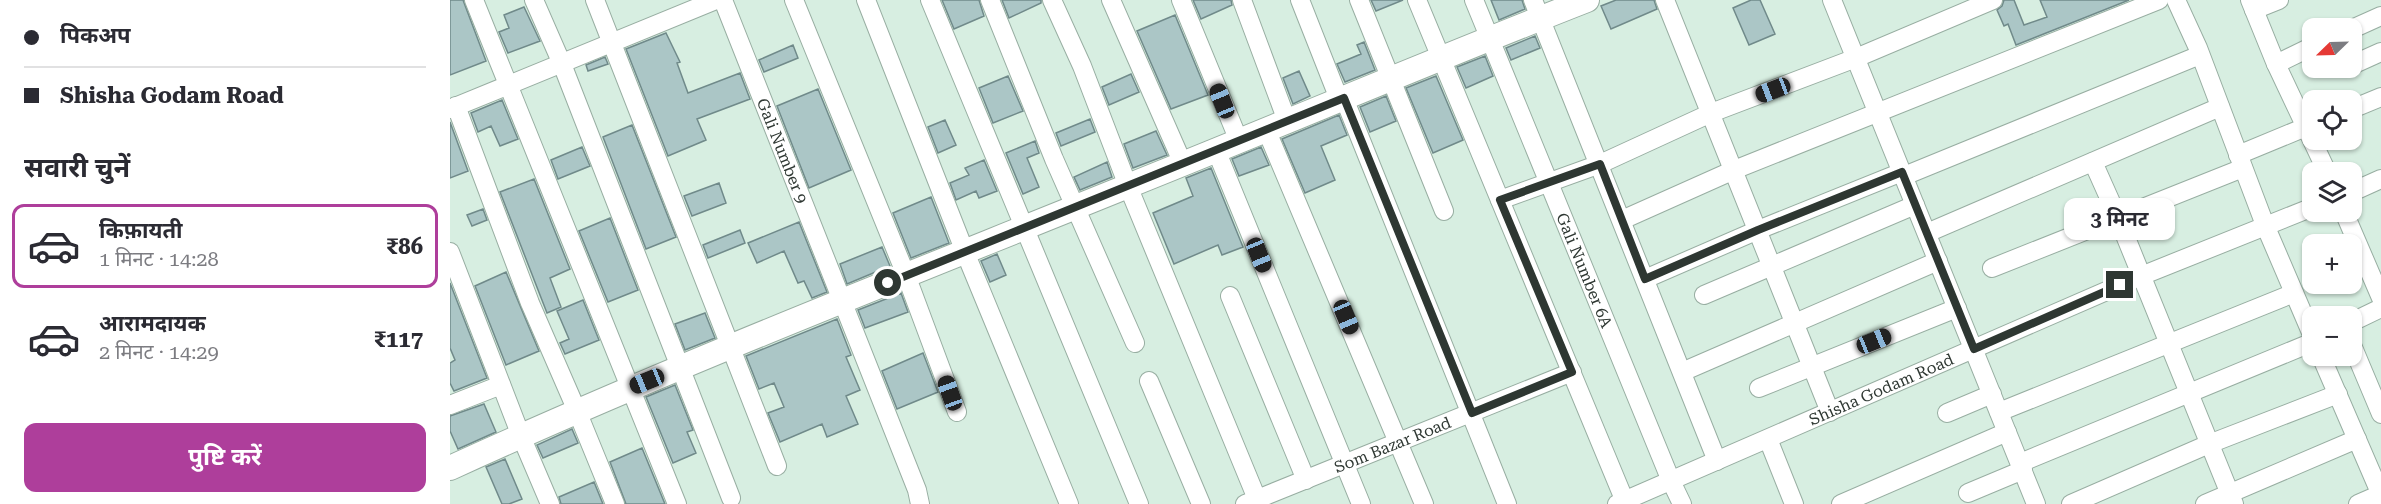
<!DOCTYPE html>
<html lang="hi">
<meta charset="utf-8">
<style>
body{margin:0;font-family:"Roboto Serif","Noto Sans Devanagari",serif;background:#f7f7f7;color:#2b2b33;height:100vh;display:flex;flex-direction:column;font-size:22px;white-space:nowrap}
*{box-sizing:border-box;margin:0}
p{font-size:20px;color:#7c7c81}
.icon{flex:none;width:33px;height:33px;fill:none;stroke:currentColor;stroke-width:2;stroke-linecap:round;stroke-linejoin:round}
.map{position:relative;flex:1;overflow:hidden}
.details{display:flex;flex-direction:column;background:#fff;width:450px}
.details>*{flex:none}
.banner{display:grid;align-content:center;height:132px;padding:0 24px;background:#fff}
.needle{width:39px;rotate:247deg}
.fabs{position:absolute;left:1852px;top:18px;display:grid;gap:12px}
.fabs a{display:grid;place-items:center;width:60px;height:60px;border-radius:12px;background:#fff;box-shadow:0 2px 4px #0004;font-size:30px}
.end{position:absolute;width:27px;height:27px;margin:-14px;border:8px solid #2e3732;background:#fff;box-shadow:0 0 0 3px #fff}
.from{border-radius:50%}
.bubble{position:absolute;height:42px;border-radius:12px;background:#fff;box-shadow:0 2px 4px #0004;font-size:20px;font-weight:700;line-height:42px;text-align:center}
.car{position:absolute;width:18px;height:36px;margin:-18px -9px;border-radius:8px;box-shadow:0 0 4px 2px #0007;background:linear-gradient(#222 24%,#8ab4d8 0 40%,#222 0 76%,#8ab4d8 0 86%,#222 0)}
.banner b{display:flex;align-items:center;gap:21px;height:57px;font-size:22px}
.banner b+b{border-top:2px solid #e1e1e2}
.banner i{width:15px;height:15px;background:#2b2b33}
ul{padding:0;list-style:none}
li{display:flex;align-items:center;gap:18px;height:84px;margin:0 12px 9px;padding:0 12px;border:3px solid transparent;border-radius:12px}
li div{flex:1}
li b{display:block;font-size:22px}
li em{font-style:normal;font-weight:700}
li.active{border-color:#ae3e9b}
li>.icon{width:54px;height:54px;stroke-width:1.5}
h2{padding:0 24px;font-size:27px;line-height:72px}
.button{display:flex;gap:12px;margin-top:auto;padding:12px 24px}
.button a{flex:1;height:69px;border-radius:12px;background:#ae3e9b;color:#fff;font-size:24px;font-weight:700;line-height:69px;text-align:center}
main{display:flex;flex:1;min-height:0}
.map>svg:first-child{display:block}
.building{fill:#abc6c6;stroke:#708a8a;stroke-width:1.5}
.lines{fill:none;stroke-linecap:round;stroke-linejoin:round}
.minor-casing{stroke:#98aea2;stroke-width:20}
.tertiary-casing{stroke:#98aea2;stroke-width:26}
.minor{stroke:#fff;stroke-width:18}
.tertiary{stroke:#fff;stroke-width:24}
.route{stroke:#2e3732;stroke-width:8}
.labels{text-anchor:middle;stroke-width:4.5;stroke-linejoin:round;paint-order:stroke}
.street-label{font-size:16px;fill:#2e3732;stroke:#e4fbef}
</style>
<main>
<section class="details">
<div class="banner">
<b><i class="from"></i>पिकअप</b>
<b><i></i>Shisha Godam Road</b>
</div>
<h2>सवारी चुनें</h2>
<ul>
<li class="active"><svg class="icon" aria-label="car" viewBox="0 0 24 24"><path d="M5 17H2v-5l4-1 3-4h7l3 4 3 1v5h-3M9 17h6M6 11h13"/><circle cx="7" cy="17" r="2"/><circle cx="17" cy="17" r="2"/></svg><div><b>किफ़ायती</b><p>1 मिनट · 14:28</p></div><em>₹86</em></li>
<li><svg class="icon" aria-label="car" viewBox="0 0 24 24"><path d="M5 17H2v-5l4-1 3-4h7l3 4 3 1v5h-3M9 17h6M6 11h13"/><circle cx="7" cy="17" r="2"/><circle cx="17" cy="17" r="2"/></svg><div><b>आरामदायक</b><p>2 मिनट · 14:29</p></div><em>₹117</em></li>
</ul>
<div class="button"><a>पुष्टि करें</a></div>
</section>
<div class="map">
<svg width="1931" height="504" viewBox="0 0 1931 504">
<rect width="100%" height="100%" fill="#d7eee1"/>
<path class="building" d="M0,0h13l23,61 -36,14z
M492,0h37l5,16 -30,13z
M552,0h39v3l-32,15z
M743,0h38l1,5 -31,14z
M921,0h32l-27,11z
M1041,0h31l3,9 -26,11z
M1166,0h38l3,9 -46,20 -10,-23z
M1301,0h9l15,34 -26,11 -16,-37z
M1554,0h10l10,25 23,-8 -7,-17h89l-113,45 -8,-21 -4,2 -7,-16 5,-4z
M74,7l16,34 -32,12 -9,-21 10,-4 -5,-13z
M725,15l33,80 -37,14 -34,-78z
M216,33l14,29 -3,1 11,30 52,-20 10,26 -53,20 9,21 -38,16 -42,-107z
M1085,36l5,12 -29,12 -5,-12z
M914,42l11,28 -30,12 -8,-18 24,-10 -4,-9z
M343,45l5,13 -34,14 -5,-12z
M1035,56l8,20 -27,12 -9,-21z
M155,57l3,7 -20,7 -2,-6z
M849,71l11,25 -17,8 -10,-26z
M681,74l8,18 -30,13 -7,-18z
M558,76l15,35 -30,12 -14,-35z
M986,76l27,64 -30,13 -27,-65z
M368,89l33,81 -42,18 -32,-82z
M936,96l10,25 -26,11 -10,-25z
M52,100l16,39 -18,7 -9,-20 -13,6 -7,-19z
M889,115l8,20 -26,11 14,34 -30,13 -23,-54z
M640,119l5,13 -34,14 -5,-13z
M495,120l11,25 -18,8 -10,-26z
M0,122l18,49 -18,7z
M182,125l44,112 -30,12 -43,-112z
M706,131l11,24 -34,13 -9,-24z
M585,141l4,12 -12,5 12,29 -16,7 -17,-41z
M132,147l8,19 -32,13 -7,-19z
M811,147l8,18 -30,11 -7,-17z
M534,160l13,31 -18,7 -3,-7 -20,9 -6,-17 19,-8 -4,-7z
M657,162l5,15 -32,13 -6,-13z
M761,168l32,79 -21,8 -4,-10 -44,19 -21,-51 40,-17 -7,-18z
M84,179l36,90 -20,9 11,29 -14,6 -47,-121z
M269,183l7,20 -34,13 -8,-20z
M481,197l18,46 -38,15 -18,-45z
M33,209l4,11 -15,6 -5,-11z
M160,218l28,72 -30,12 -29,-71z
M349,222l28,70 -15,6 -8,-17 -6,2 -14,-32 -27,12 -9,-20z
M290,230l5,13 -37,15 -5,-13z
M432,247l8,19 -43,18 -7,-20z
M547,254l9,21 -16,7 -9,-21z
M56,272l33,79 -33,14 -31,-79z
M0,283l37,95 -33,13 -4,-8v-20l5,-3 -5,-12z
M451,293l7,19 -43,16 -7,-18z
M133,300l16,40 -34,14 -5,-11 9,-4 -12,-28z
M255,313l10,25 -30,12 -10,-26z
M387,319l14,36 -5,2 14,33 -14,6 12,28 -31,13 -5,-13 -42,18 -12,-29 16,-6 -10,-24 -15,6 -13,-33z
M473,353l15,39 -41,17 -15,-38z
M225,385l18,45 -6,2 9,21 -23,10 -27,-66z
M34,404l12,28 -38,17 -8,-18v-15z
M122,429l6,14 -35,15 -6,-13z
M192,448l23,56h-39l-16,-42z
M55,459l17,40 -13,5h-7l-16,-37z
M144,482l9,22h-42l-2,-7z"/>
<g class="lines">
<g class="minor-casing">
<g id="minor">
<path d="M24,0l203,504"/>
<path d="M84,0l28,64 169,434"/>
<path d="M145,0l182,466"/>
<path id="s1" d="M273,0l194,490 3,14"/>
<path d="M344,0l112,275 51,137"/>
<path d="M416,0l99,252 104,252"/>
<path d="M480,0l209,504"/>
<path d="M540,0l64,159 81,184"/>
<path d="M602,0l30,66 46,120 129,313"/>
<path d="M661,0l72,164"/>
<path d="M731,0l58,141"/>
<path d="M792,0l45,121"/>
<path d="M850,0l39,99"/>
<path d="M909,0l85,211"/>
<path d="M967,0l209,504"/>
<path id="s2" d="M1024,0l197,481 11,23"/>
<path d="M1083,0l184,461"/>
<path d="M1215,0l165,412"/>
<path d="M1382,0l204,504"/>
<path d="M1726,0l22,48 67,177 48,112"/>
<path d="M1800,0l26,64 51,108"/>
<path d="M1804,10l25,-10"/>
<path d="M1902,29l29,-13"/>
<path d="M1826,64l37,-18"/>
<path d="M1902,65l29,-13"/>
<path d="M894,98l163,406"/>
<path d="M6,106l74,197 47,108 38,93"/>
<path d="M0,109l266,-109"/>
<path d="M1902,109l29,-12"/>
<path d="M816,129l158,375"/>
<path d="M766,150l145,354"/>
<path d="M1788,155l75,-31"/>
<path d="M1643,162l25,56 116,286"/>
<path d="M1454,176l296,-121"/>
<path d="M1902,192l29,-13"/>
<path d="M1050,200l100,-36 111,-51 145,-55 137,-58"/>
<path d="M1894,212l37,86"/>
<path d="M1172,220l112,-50 425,-170"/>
<path d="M1477,233l293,-126"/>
<path d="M0,252l71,184 29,68"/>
<path d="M1542,268l251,-100"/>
<path d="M1195,279l113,-49 144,-58"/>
<path d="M1254,295l211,-90"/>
<path d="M780,296l76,184"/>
<path d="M1902,322l29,-14"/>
<path d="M1902,345l29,69"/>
<path d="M1871,356l60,139"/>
<path d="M1232,372l256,-111"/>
<path d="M699,381l52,123"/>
<path d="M1309,388l198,-80"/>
<path d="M0,405l51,-20"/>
<path d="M1549,412l295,-119"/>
<path d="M1497,413l45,-19"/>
<path d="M1318,439l26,65"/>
<path d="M1570,463l293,-121"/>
<path d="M1518,493l55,-23"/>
<path id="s3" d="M795,504l327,-132"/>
<path id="s4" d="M1167,504l524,-228 172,-69"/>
<path d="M1391,504l166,-72"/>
<path d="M1621,504l138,-60 129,-50"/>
<path d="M1755,504l152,-65"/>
<path d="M1908,504l23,-10"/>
</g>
</g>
<g class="tertiary-casing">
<path id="tertiary" d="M0,468c221,-101 448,-189 673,-280 155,-62 308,-127 464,-188"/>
</g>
<use href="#minor" class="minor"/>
<use href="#tertiary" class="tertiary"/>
</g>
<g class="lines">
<path class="route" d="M438,283l456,-185 128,315 100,-41 -72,-172 100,-36 45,115 113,-49 144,-58 72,177 146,-64"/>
</g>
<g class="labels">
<g class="street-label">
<text dy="6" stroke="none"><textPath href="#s1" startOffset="162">Gali Number 9</textPath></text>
<text dy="6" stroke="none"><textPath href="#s2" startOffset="292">Gali Number 6A</textPath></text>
<text dy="6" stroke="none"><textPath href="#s4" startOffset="288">Shisha Godam Road</textPath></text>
<text dy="6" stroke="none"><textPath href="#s3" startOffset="159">Som Bazar Road</textPath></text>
</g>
</g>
</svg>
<div class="fabs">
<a><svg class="needle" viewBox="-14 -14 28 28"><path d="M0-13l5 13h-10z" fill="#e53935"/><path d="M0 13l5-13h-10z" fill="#7c7c81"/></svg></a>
<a><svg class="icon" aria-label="locate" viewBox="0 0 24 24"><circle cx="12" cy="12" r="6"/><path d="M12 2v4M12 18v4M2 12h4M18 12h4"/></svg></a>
<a><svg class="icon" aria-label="layers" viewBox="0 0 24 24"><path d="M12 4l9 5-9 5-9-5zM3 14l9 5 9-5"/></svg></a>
<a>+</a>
<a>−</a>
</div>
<i class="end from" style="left:438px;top:283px"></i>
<i class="end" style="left:1670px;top:285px"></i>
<div class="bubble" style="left:1614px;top:198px;width:111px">3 मिनट</div>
<i class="car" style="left:1323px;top:90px;rotate:249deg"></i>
<i class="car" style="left:772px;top:101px;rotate:338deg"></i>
<i class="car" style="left:809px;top:255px;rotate:158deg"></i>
<i class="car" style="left:896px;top:317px;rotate:157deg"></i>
<i class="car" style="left:1424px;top:341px;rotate:68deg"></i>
<i class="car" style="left:197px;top:381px;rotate:248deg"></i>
<i class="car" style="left:500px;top:393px;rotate:340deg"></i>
</div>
</main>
